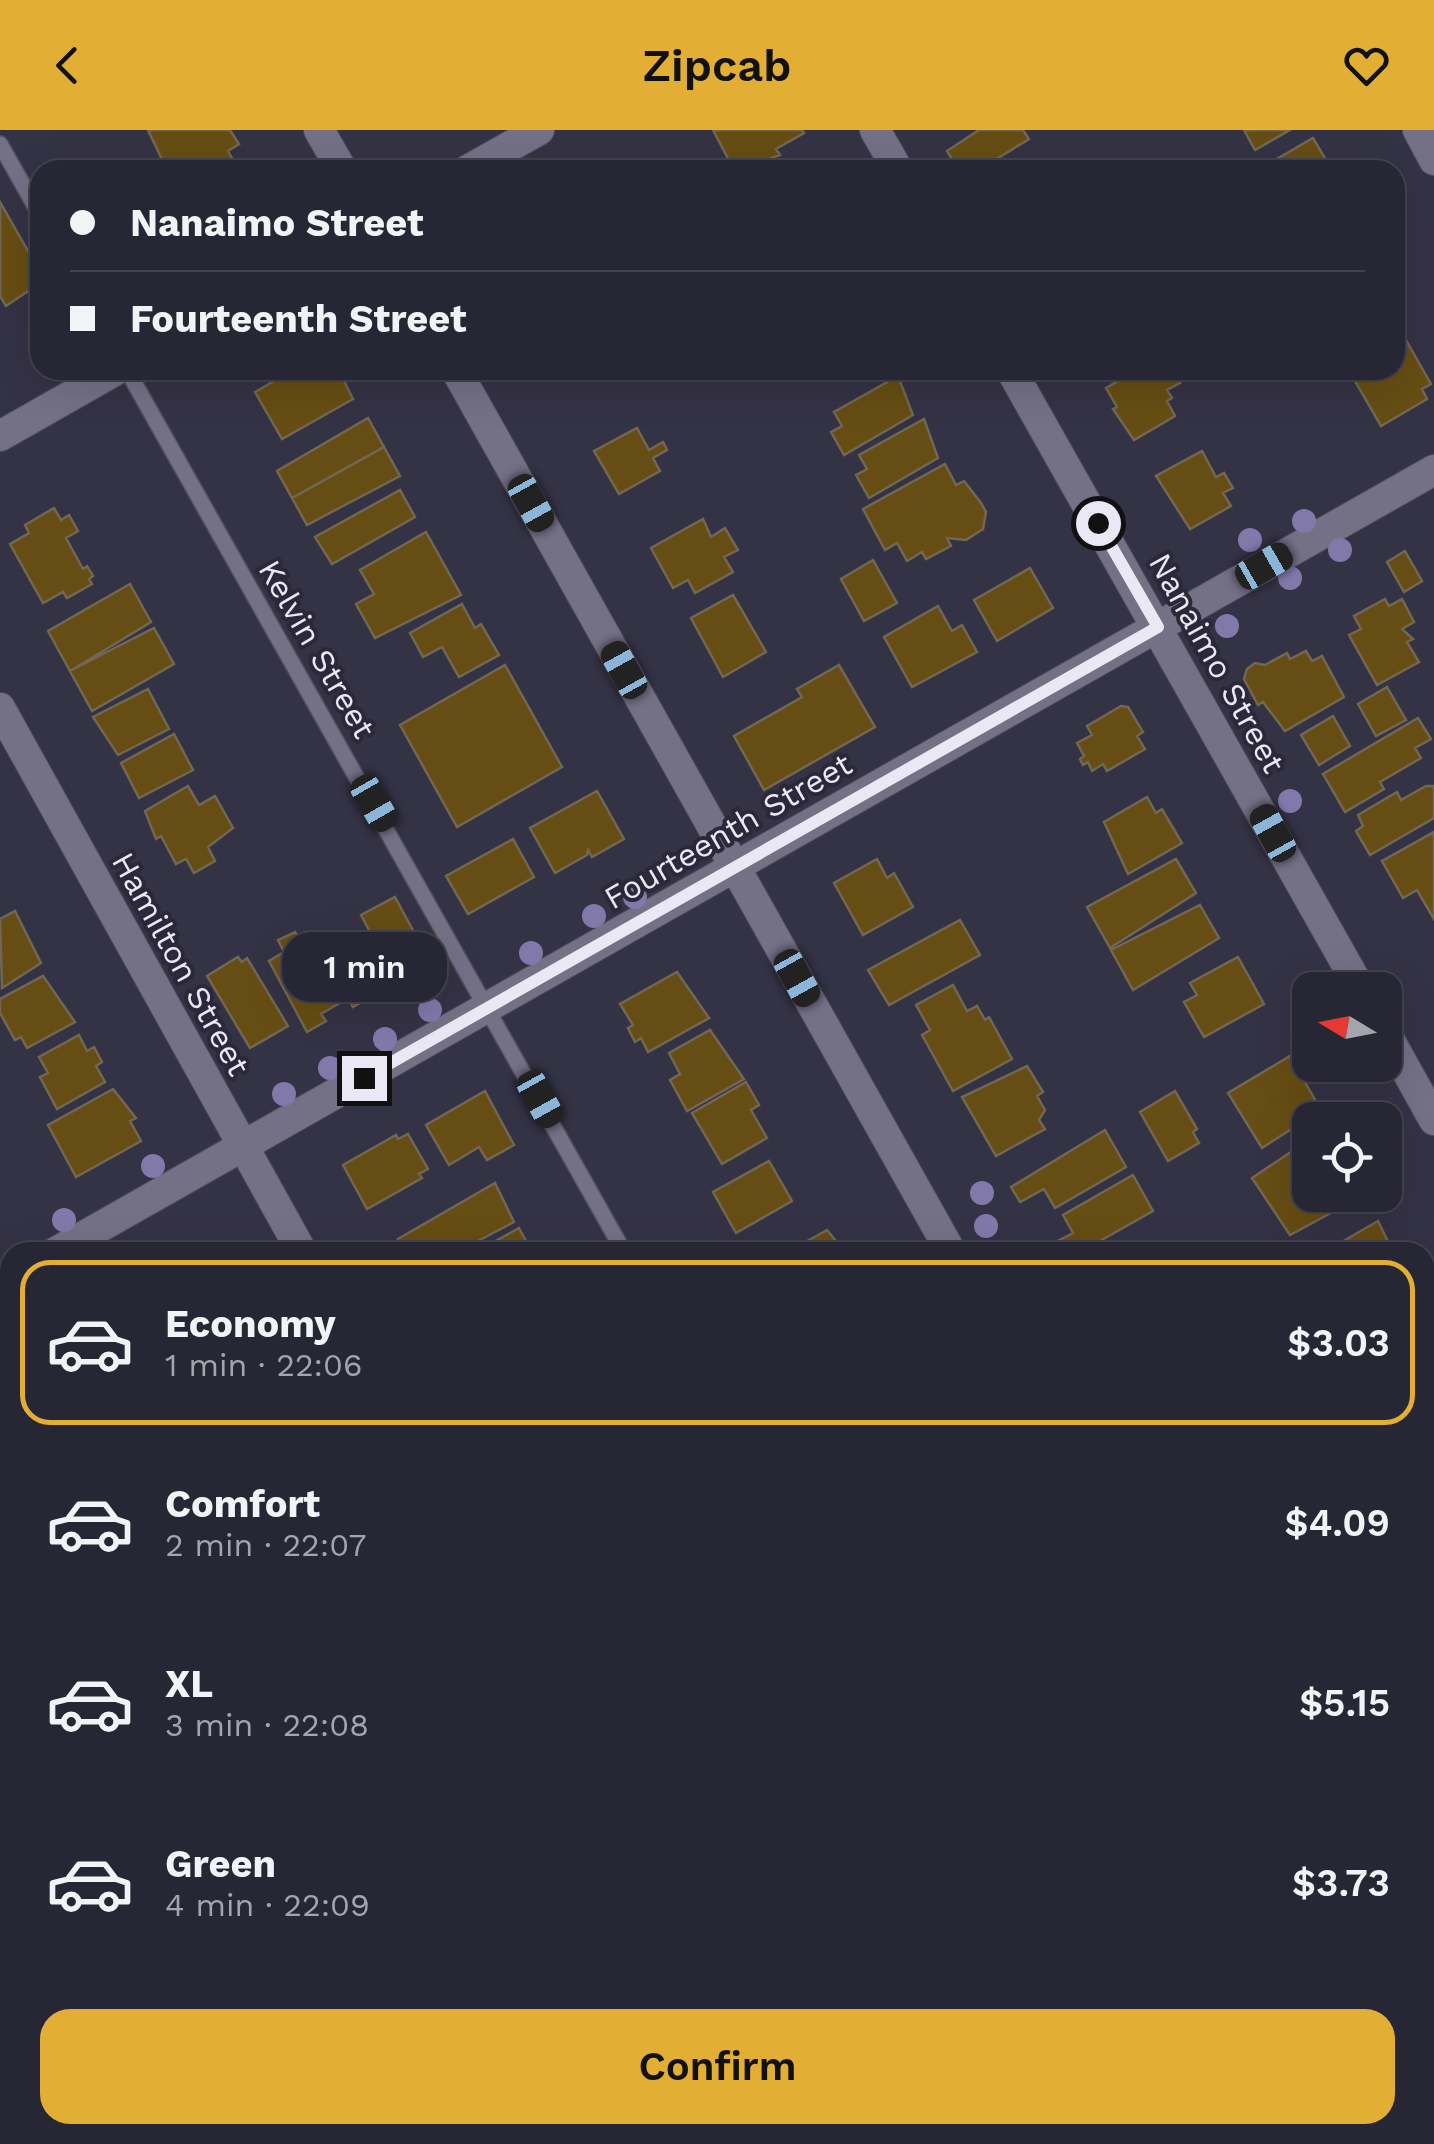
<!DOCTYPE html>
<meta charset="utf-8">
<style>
body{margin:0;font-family:"Work Sans",sans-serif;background:#2f2e3c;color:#f1f3f6;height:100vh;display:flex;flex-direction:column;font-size:38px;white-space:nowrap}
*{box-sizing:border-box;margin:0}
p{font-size:32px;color:#a4a5ac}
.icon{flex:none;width:55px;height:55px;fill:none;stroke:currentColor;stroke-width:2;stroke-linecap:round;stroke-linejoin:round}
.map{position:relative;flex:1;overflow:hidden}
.drawer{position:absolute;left:0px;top:1112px;width:1435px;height:902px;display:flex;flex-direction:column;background:#272634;border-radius:30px 30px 0 0;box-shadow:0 10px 40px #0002,0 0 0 2px #43434f}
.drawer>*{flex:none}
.banner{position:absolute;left:30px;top:30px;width:1375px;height:220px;border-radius:30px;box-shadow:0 10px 40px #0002,0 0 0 2px #43434f;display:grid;align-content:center;height:220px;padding:0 40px;background:#272634}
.needle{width:65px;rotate:280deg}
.buttons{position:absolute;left:1292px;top:842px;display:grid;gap:20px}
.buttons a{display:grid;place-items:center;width:110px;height:110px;border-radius:20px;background:#272634;box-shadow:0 10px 40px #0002,0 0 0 2px #43434f;font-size:50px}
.end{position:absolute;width:45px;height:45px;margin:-22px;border:12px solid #e9e8f4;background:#111;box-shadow:0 0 0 5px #111}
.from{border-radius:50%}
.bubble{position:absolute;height:70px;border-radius:30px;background:#272634;box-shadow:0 10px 40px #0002,0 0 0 2px #43434f;font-size:32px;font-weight:600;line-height:70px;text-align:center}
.car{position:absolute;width:30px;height:60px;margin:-30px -15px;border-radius:12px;box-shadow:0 0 8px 2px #0007;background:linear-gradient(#222 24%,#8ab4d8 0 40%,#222 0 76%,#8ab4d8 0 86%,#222 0)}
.banner b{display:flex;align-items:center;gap:35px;height:95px;font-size:38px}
.banner b+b{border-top:2px solid #43434f}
.banner i{width:25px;height:25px;background:#f1f3f6}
ul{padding:18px 0 0;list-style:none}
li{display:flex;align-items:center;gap:30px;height:165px;margin:0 20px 15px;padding:0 20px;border:5px solid transparent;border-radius:30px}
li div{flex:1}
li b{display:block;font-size:38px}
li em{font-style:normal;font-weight:600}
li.current{border-color:#e2ae34}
li>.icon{width:90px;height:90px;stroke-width:1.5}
.button{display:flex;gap:20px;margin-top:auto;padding:20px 40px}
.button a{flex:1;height:115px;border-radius:30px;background:#e2ae34;color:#111;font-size:40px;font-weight:600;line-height:115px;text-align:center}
header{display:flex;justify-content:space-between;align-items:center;height:130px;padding:0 40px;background:#e2ae34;color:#111;font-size:45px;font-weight:600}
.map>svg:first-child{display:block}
.building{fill:#664d13;stroke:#716752;stroke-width:2.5}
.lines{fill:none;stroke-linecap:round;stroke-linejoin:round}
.service-casing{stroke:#514f5f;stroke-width:18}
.minor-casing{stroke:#514f5f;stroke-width:32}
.tertiary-casing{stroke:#514f5f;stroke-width:32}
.service{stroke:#747187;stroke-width:15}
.minor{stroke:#747187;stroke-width:30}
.tertiary{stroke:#747187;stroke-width:30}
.tree{fill:#8079aa}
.route{stroke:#e9e8f4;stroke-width:12}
.labels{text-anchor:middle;stroke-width:8;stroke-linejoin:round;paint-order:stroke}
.street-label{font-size:32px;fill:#e9e8f4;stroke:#2b283a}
</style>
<header><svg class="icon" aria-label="back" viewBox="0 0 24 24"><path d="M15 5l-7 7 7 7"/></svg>Zipcab<svg class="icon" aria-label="heart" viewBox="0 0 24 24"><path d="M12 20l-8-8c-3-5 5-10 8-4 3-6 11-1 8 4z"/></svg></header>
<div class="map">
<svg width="1434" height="2014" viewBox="0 0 1434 2014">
<rect width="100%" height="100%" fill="#343245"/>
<path class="building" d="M148,0h82l9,14 -11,7 10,18 -71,1z
M713,0h89l2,3 -28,16 4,6 -40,15 -4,-6 -4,2z
M979,0h44l6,9 -50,31h-20l-12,-19z
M1244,0h46l-35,20z
M1313,8l19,32h-60l-4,-6z
M0,72l40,70v11l-34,23 -6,-10z
M1402,203l29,51 -9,5 5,10 -46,27 -29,-50 11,-6h32v-32z
M293,240h58l2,3 -10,6 10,20 -71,40 -27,-47z
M1137,240h36l7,13 -13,7 5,8 -5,3 8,15 -41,24 -21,-31 4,-2 -11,-19z
M898,246l15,39 -69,40 -13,-23 11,-6 -8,-14z
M368,288l16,29 -92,51 -15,-27z
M924,289l14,39 -69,40 -13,-23 11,-6 -8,-14z
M637,298l12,22 14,-8 4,8 -14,8 7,13 -41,23 -25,-43z
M384,317l16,29 -93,49 -15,-27z
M1202,321l14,26 8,-4 9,15 -10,5 8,13 -41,23 -34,-53z
M945,334l11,21 8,-4 17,22 5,9 -3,17 -17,11 -19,-2 4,8 -25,13 -4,-7 -15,9 -10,-18 -12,7 -22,-41z
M400,360l15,27 -83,47 -17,-27z
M54,378l7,12 8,-5 9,16 -12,7 17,31 4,-3 6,10 -4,3 3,5 -25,14 -4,-6 -20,11 -33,-59 19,-11 -4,-8z
M703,389l8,18 14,-9 13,22 -14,7 9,15 -38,21 -7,-13 -15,8 -22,-40z
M426,402l35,63 -86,43 -19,-34 18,-10 -14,-24z
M1405,421l17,30 -18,11 -17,-30z
M873,430l24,43 -33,18 -23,-42z
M1030,438l23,40 -56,33 -23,-41z
M130,454l21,38 -81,49 -22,-40z
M733,465l33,57 -43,25 -32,-59z
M1385,469l4,7 13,-7 12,23 -12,7 11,10 -6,3 12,20 -42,23 -28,-50 12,-6 -7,-13z
M462,474l13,24 6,-4 18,31 -40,22 -17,-30 -19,10 -13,-24z
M938,476l14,25 10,-6 15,27 -65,35 -28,-50z
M154,498l20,36 -82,47 -22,-40z
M1306,521l6,10 10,-5 22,41 -59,34 -22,-29 -5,3 -14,-26 3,-10 8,-6 10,2 22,-12 3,6z
M505,535l57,102 -105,60 -57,-102z
M839,535l36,62 -111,63 -30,-54 68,-39 -5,-8z
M1387,557l19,33 -30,16 -18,-32z
M148,559l21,40 -51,26 -25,-38z
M1121,576l7,1 15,25 -6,4 8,13 -38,22 -4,-7 -11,7 -4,-9 -5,3 -3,-6 4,-3 -7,-13 15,-8 -5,-9z
M1333,586l17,30 -31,19 -18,-30z
M1418,588l13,21 -16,9 6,10 -41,24 4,7 -39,23 -22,-38z
M174,604l19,36 -54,28 -18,-35z
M188,656l11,19 16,-9 18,32 -25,19 7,14 -21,12 -8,-14 -10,5 -15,-28 -5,3 -11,-28z
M1426,656h8v32l-64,37 -14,-24 7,-5 -5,-11 39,-23 4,8z
M597,661l27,48 -32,18 -4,-7 -1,5 -32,18 -25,-45z
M1147,667l9,16 6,-4 20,34 -54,31 -24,-52z
M1434,702v87l-17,-29 -14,8 -21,-37z
M513,709l21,38 -66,37 -22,-38z
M877,729l10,19 7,-5 19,34 -50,28 -29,-52z
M1176,729l20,34 -86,55 -23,-41z
M395,767l35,65 -34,19 -35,-66z
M1200,775l19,33 -86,52 -22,-40z
M15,781l26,52 -39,25 -2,-69z
M960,790l20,35 -91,50 -21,-35z
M295,802l43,72 -17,10 5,7 -19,11 -38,-71 15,-9 -6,-12z
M359,805l29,51 -35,21 -29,-52z
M238,827l4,5 5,-4 41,68 -38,22 -43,-72z
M1238,827l26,47 -60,33 -20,-35 13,-7 -7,-12z
M677,842l32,46 -61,34 -7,-14 -6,4 -7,-14 5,-3 -13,-21z
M43,846l32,46 -48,26 -6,-11 -6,3 -15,-27v-14z
M953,855l14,26 10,-5 8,14 4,-3 23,42 -59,32 -31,-56 8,-5 -14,-25z
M710,900l34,49 -57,32 -17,-31 10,-6 -11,-21z
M79,905l8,16 7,-4 8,15 -6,4 9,16 -48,27 -17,-32 8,-4 -9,-16z
M1290,926l31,54 -59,38 -34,-55z
M1027,936l16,26 -6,4 8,14 -6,10 6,9 -49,27 -34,-59z
M746,952l13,23 -8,5 16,28 -45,26 -30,-51z
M113,959l23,29 -6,3 11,20 -65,36 -28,-52z
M485,961l29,54 -27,15 -8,-13 -30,18 -23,-40z
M1175,961l22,38 -4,3 6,11 -31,18 -28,-49z
M1105,1000l21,37 -71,41 -11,-19 -24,13 -9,-15z
M408,1004l20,35 -9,5 3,4 -55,31 -24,-44 53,-30 2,4z
M1304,1013l6,12v40h23l7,13 -50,27 -38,-57z
M769,1031l23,40 -56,32 -23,-41z
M1133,1045l20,36 -71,40 -33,1 -3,-5 27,-14 -10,-18z
M495,1053l19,39 -57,30h-51l-8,-13z
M1378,1091l15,31h-64l-1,-2z
M519,1098l13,24h-56z
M827,1100l18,22h-53l-1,-2z
M1434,1203v70l-9,5v-70z
M10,1229v61l-3,-5 -7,3v-53z
M10,1446v49l-10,6v-49z
M1434,1720v92l-9,-16v-71z
M0,1898l10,18v21l-10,6z
M9,1945l1,60h16l-26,9v-64z
M303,2005h77l-10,9h-70z
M579,2005h42l-15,9h-22z
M912,2005h73l5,9h-72z
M1298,2005h48l5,9h-55l-3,-6z"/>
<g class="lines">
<g class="service-casing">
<path id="service" d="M0,14l40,71
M127,240l497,882
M479,2005l5,9
M1118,2005l5,9"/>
</g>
<g class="minor-casing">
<path id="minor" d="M319,0l23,40
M875,0l23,40
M468,40l71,-40
M456,240l495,882
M1011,240l350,620
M0,306l116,-66
M0,578l302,544
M1385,902l49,88
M56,1122l1378,-782
M0,1155l10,-6
M1425,1969l9,16
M797,2005l5,9
M124,2014l16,-9"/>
</g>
<g class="tertiary-casing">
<path id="tertiary" d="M1418,0l16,30
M0,1716l10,18
M164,2005l5,9"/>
</g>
<use href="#service" class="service"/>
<use href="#minor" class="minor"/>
<use href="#tertiary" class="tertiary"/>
</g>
<g class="tree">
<circle cx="1304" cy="391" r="12"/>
<circle cx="1250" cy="410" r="12"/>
<circle cx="1340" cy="420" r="12"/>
<circle cx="1290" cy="448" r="12"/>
<circle cx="1227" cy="496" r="12"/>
<circle cx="1290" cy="671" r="12"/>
<circle cx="635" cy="767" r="12"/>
<circle cx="594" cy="786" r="12"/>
<circle cx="531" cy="823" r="12"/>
<circle cx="430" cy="880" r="12"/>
<circle cx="385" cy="909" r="12"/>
<circle cx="330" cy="938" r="12"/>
<circle cx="284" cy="964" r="12"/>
<circle cx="153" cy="1036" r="12"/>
<circle cx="982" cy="1063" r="12"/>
<circle cx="64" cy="1090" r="12"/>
<circle cx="986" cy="1096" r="12"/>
</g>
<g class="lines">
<path class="route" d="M364,948l794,-451 -60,-104"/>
</g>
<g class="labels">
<g class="street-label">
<text transform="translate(317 519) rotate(60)" y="11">Kelvin Street</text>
<text transform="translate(1217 533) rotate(61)" y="11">Nanaimo Street</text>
<text transform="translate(728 701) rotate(-30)" y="11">Fourteenth Street</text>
<text transform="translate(181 834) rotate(61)" y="11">Hamilton Street</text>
</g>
</g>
</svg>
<div class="buttons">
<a><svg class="needle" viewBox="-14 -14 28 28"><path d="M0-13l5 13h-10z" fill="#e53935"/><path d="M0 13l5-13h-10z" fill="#a4a5ac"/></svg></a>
<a><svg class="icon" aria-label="locate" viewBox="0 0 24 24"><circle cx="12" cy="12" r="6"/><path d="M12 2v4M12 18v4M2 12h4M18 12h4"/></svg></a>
</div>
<i class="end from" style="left:1098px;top:393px"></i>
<i class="end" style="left:364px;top:948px"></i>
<div class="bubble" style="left:282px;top:802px;width:165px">1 min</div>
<i class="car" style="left:531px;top:373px;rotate:151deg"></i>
<i class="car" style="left:1264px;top:436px;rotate:60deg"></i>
<i class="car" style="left:624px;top:540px;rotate:331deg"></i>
<i class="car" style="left:374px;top:673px;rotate:150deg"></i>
<i class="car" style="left:1273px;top:703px;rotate:331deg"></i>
<i class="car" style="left:797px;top:848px;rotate:151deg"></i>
<i class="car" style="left:540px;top:969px;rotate:151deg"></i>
<div class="banner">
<b><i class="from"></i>Nanaimo Street</b>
<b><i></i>Fourteenth Street</b>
</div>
<section class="drawer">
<ul>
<li class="current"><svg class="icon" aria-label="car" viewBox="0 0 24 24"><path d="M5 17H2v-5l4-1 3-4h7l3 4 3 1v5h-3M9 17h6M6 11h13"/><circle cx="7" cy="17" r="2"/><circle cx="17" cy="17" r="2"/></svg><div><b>Economy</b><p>1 min · 22:06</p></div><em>$3.03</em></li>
<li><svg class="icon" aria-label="car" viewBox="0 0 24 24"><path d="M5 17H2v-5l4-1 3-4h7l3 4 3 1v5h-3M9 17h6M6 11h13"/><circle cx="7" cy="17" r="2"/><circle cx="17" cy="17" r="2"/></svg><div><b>Comfort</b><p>2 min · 22:07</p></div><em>$4.09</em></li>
<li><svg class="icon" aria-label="car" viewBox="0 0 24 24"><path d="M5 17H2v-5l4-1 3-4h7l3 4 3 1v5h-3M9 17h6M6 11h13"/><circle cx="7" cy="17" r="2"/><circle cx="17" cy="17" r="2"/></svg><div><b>XL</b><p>3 min · 22:08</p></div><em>$5.15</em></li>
<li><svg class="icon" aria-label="car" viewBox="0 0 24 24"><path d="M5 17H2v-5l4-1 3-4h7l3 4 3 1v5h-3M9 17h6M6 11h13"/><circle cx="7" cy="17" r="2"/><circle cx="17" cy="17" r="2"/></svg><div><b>Green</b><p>4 min · 22:09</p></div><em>$3.73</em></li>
</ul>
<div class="button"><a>Confirm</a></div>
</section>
</div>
